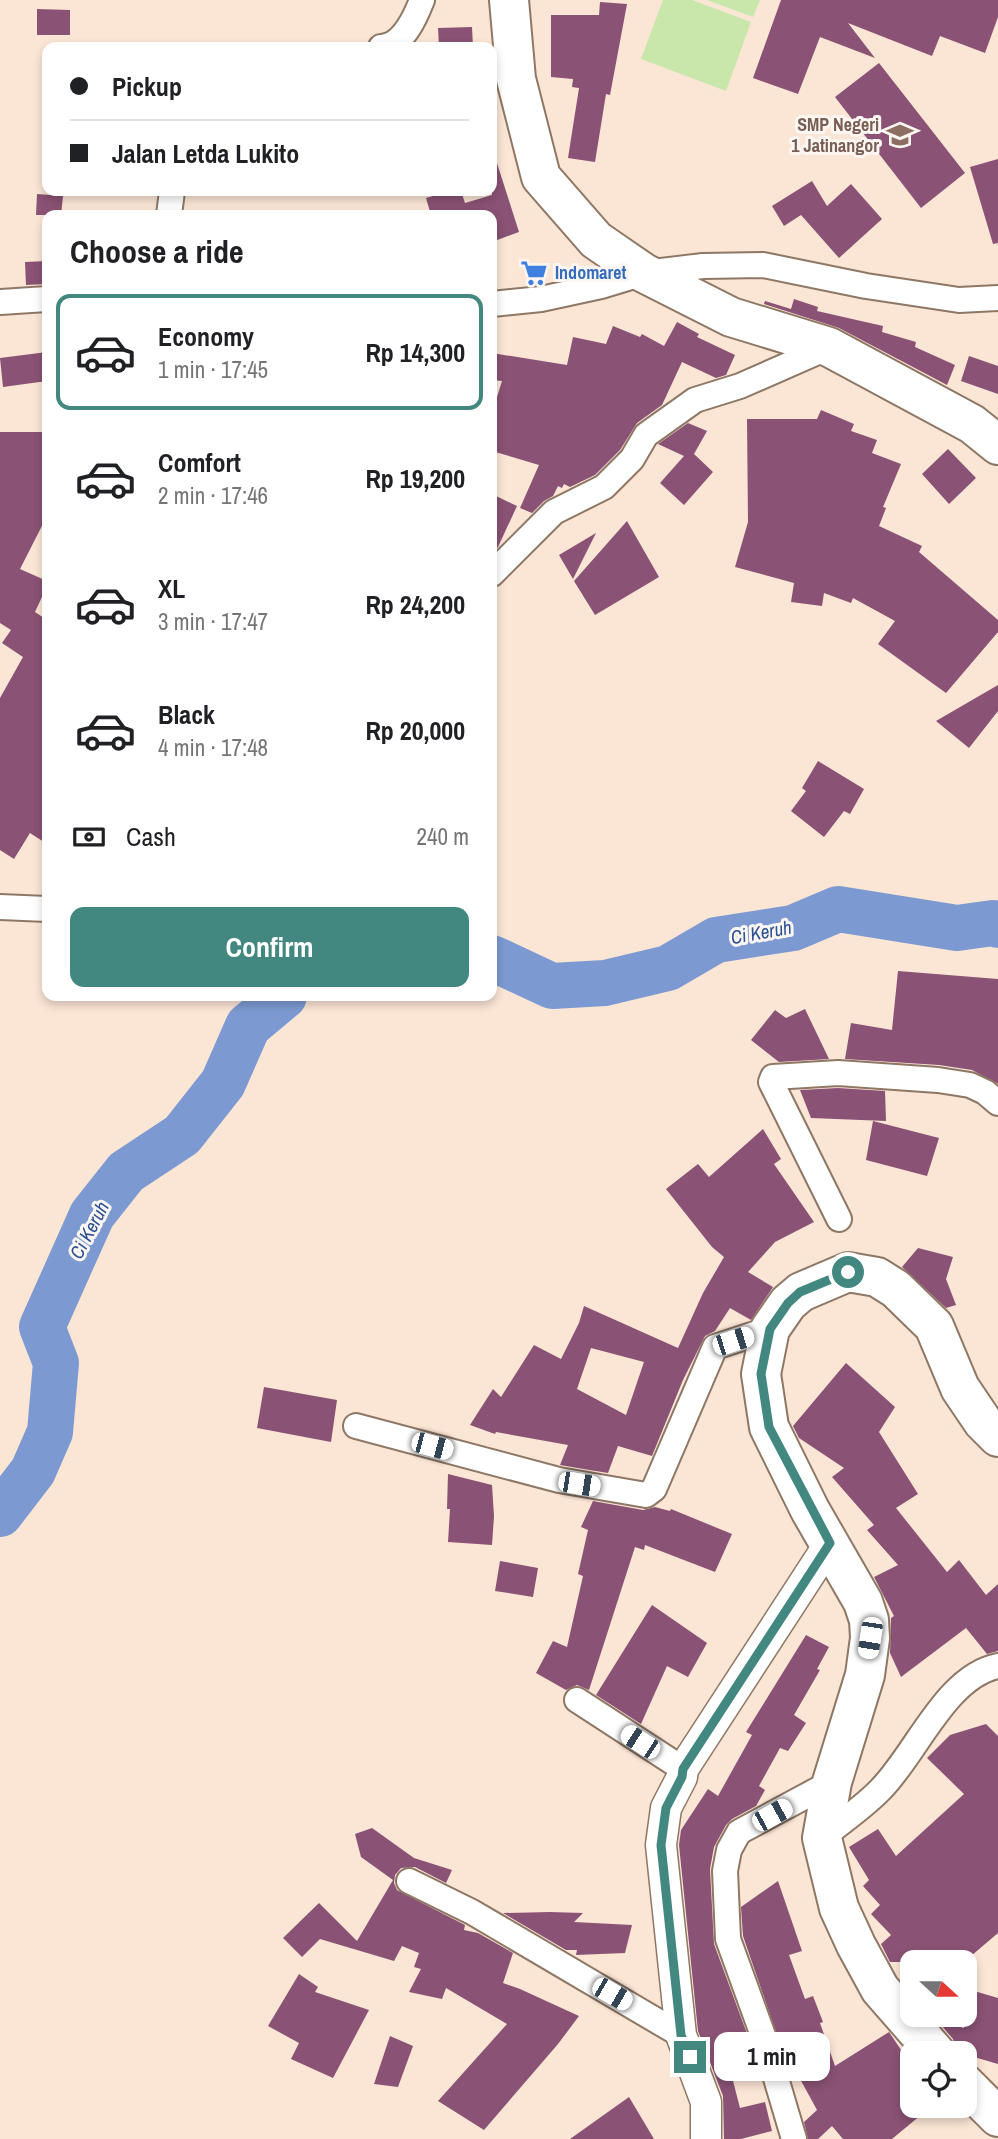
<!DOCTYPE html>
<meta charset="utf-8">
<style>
body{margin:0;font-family:"Archivo Narrow",sans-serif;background:#f6f6f6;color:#202124;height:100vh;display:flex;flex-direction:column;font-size:26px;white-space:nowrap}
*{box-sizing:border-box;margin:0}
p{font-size:23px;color:#757577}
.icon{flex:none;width:38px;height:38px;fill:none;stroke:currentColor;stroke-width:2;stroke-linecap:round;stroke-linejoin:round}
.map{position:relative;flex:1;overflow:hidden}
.panel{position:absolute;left:42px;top:210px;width:455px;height:791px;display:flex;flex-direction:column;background:#fff;border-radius:14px;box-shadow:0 4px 10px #0003}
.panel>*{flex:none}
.hud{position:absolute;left:42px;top:42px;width:455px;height:154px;border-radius:14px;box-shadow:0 4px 10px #0003;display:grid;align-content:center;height:154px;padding:0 28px;background:#fff}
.needle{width:46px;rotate:111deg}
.fabs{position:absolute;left:900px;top:1950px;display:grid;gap:14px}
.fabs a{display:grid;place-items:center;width:77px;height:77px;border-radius:14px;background:#fff;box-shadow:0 4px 10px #0003;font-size:35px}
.end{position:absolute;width:32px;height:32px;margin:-16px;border:9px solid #428881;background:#fff;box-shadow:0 0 0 4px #fff}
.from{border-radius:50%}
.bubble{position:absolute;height:49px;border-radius:14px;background:#fff;box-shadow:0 4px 10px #0003;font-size:23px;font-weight:700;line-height:49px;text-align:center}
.car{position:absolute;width:21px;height:42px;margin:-21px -10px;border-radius:9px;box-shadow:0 0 5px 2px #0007;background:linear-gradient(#fff 24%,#345 0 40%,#fff 0 76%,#345 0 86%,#fff 0)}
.hud b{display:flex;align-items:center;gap:24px;height:66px;font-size:26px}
.hud b+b{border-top:2px solid #e0e0e0}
.hud i{width:18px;height:18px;background:#202124}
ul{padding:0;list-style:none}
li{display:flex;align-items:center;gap:21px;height:116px;margin:0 14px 10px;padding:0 14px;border:4px solid transparent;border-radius:14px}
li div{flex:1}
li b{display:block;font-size:26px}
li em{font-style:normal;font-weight:700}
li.selected{border-color:#428881}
li>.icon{width:63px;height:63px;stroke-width:1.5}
h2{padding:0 28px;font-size:32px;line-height:84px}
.pay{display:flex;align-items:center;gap:18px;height:77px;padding:0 28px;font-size:26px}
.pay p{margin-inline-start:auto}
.action{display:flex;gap:14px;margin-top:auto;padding:14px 28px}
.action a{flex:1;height:80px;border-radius:14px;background:#428881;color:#fff;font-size:28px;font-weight:700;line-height:80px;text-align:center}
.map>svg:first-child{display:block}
.green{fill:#c9e7aa}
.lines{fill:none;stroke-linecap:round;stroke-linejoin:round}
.river{stroke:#7c9ad1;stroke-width:46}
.building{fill:#8a5274;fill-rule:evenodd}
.minor-casing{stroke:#8f7765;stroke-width:28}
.tertiary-casing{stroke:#8f7765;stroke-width:33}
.trunk-casing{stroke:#8f7765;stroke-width:42}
.minor{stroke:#fff;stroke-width:24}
.tertiary{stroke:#fff;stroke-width:30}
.trunk{stroke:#fff;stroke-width:38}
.route{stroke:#428881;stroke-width:9}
.labels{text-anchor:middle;stroke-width:6;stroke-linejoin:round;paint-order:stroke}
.education-label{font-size:18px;font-weight:bold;fill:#785e54;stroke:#fcf6f2;text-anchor:end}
.shop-label{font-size:18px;font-weight:bold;fill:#366cbe;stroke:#fcf6f2;text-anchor:start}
.water-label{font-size:19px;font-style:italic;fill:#2d5094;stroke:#fcf6f2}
</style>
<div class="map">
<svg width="998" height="2139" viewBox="0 0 998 2139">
<rect width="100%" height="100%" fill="#fbe5d5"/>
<path class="green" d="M663,0h29l59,22 -25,69 -85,-32z
M707,0h53l-7,17z"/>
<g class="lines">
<path class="river" d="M492,958l60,28 53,-3 63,-15 48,-28 77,-12 45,-19 119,19 36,-5 5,2
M0,1514l33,-43 17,-39 6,-69 -14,-36 50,-112 34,-43 56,-37 41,-52 25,-57 36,-30"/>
</g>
<path class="building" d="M781,0h217v17l-13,36 -45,-17 -8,20 -84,-33 27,35 -55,-21 -22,57 -45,-16z
M600,2l27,2 -17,91 -4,-1 -11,68 -27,-4 11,-70 -7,-1 1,-8 -22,-2v-62h48z
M37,9l33,1v25h-33z
M472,27l1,20h-34l-1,-19z
M879,63l86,110 -44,35 -86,-111z
M998,159v84l-5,1 -23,-77z
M496,160l23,72 -27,10v-27h-61l-5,-17 24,-7h11l4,12 27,-8v-34z
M812,181l15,25 24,-22 31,35 -43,39 -38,-43 -17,11 -12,-20z
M37,194l26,2 -2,19h-25z
M47,261v23l-21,1 -1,-23z
M794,299l24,8 -1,4 66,15 -1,6 34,10 -1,5 40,18 -8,20 -108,-57 -75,-24 1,-3 26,8z
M677,322l22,12 -2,3 38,18 -9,20 -10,3 -34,-16 -20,43 -25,18 -17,27 -25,25 -25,12 -6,-3 -2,4 -4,-2 -5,10 -9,5 -12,12 -12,-5 19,-43 -47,-14v-38l10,-32 -10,-1v-27l75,12 6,-28 33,7 7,-18 27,11 2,-3 22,12z
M47,352v29l-44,6 -3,-29z
M969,356l29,10v28l-37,-13z
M821,410l33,14 -3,7 26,9 -5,13 29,11 -18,43 3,1 -7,18 43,20 -3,6 79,68v12l-52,61 -68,-49 17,-23 -42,-23 -2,5 -27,-10 -2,13 -31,-4 3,-19 -59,-16 13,-45 -1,-103h70z
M688,423l19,8 -13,23 19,18 -29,33 -24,-22 24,-27 -26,-12z
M0,432h47l-1,86 -26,51 27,12v5l-12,26 12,8v224l-17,-11 -16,26 -14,-9v-152l23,-41 -21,-14 9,-13 -11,-7z
M948,449l28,29 -27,26 -27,-30z
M492,494l25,12 -19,41 -6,6z
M627,521l32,56 -64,38 -21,-34z
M596,533l-23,46 -14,-24z
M998,685v26l-29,37 -33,-27z
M818,761l46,28 -14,25 -6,-3 -20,26 -33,-26 15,-20 -4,-3z
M898,971l100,8v105l-26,-14 -33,-5 -94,-6 6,-36 41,7z
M805,1009l24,50 -50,3 -28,-22 24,-30 11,8z
M838,1088l47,3 1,30 -75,-3 -11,-28z
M873,1121l66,17 -12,38 -61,-16z
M763,1129l18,30 -7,5 40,58 -39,20 -27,30 25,15 -22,33 -21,-12 -15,23 -10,5 -22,44 -31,76 -34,-10 -10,27 -48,-8 8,-20 -72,-13 -1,2 -25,-9 23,-36 8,8 33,-52 27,14 18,-36 5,-17 94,42 25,-55 21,-36 -12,-10 -46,-58 32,-25 11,13zM591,1348l53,14 -18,53 -49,-26z
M918,1248l35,9 -7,22 10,26 -10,3 -44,-41z
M846,1363l49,44 -16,25 39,62 -22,14 51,64 12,-12 27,35 12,-11v67l-11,3 -21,-26 -65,49 -11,-24 1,-35 3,-2 -20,-39 24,-12 -31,-35 7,-5 -42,-48 12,-9 -45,-30 -6,-12z
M264,1387l73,13 -6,42 -74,-14z
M448,1474l44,11 2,31 -2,29 -44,-3 2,-33h-3z
M593,1501l50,9 12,-3 15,4 1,-2 61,25 -17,38 -70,-27 -1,5 -9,-3 -46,143 -12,-5 -11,5 -30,-17 17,-32 14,6 16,-71 -5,-2 10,-44 -7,-3z
M500,1561l38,7 -5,29 -38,-6z
M652,1605l55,38 -19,34 -21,-11 -26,58 -45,-29z
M806,1635l23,12 -12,22 3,1 -26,45 12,8 -18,28 -8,-3 -21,38 6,4 -9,16 -24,13 -6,6 -12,22 -4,22 4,75 35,95 -25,7 16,62 25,-6 7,29 -31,8h-17l-1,-43 -25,-65 -19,-186 2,-15 27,-41 10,7 34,-61 -6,-3z
M986,1724l12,12v197l-34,29h-74l-9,-18 10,-9 -20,-21 9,-9 -17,-19 6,-6 -20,-33 29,-18 18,27 68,-62 -37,-36 23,-23z
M372,1828l42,30 38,12 -6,13 -31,-16 -14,1 -6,7 -1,8 3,7 68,35 -1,5 14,3 35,20 -10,30 17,6 59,27 -21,28 -74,86 -46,-29 69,-77 -61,-36 -4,11 -33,-7 12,-23 -7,-2 5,-14 -17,-7 -8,15 -74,-22 -18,18 -19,-19 36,-35 38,38 36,-61 -32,-23 -6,-23z
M778,1881l24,70 -13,4 16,44 8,-3 10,26 -3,1 15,43 54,-34 23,34v39h21l-41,34h-49l-11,-13 -14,13h-10l-4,-17 13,-12 -24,-44 -5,1 -45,-131 -2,-29z
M550,1912l33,1 -9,9 58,3 -7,28 -49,2 1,-5h-11l-63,-37z
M299,1974l19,13 -3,5 54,18 -36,68 -42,-19 8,-16 -31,-17z
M964,1988l34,10v66l-41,-12 -4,-13 -12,-14 1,-4 22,7z
M390,2036l23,10 -15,41 -24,-3z
M629,2097l25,42h-84z"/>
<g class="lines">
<g class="minor-casing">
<path id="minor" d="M381,47c22,-1 34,-29 41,-47
M169,215l3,-24
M0,302l47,-3
M492,304l49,-5 60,-13 43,-13 59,-7 60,-1 103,21 93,14 39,-2
M492,574l62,-62 50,-25 28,-28 14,-24 49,-35 45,-14 89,-39
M0,907l47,2
M839,1219l-68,-137 2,-5 65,-4 100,7 32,5 15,7 13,11
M356,1426l203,54 87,15 8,-6 61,-142 55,-18
M577,1700l106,69
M822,1838c19,-16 42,-31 59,-49 35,-35 65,-113 117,-123
M409,1881l63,31 209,123
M794,2139l-29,-98 -37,-102 -3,-68 4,-21 10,-18 93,-50"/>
</g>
<g class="tertiary-casing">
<path id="tertiary" d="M706,2139v-37l-25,-67 -20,-190 5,-37 16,-31 1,-8 147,-226"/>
</g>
<g class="trunk-casing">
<path id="trunk" d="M509,0l7,79 25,98 55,63 48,33 87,44 98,30 143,77 26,21
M936,2053l-56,-64 -24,-44 -17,-37 -17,-70 10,-56 33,-107 5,-37 -1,-18 -6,-18 -53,-92 -41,-83 -8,-53 9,-45 18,-26 13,-11 47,-20 29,5 19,12 38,37 26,62 23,34 15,15
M964,2083l34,34"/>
</g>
<use href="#minor" class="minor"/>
<use href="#tertiary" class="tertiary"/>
<use href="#trunk" class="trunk"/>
</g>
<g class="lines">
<path class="route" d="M690,2057l-9,-22 -20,-190 5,-37 16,-31 1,-8 147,-226 -61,-116 -8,-53 9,-45 18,-26 12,-11 48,-20"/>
</g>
<defs>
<g id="school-bare" transform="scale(2.1)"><path d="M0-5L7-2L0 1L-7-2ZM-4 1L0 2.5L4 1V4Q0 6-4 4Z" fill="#8d6e63" stroke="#fcf6f2" stroke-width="2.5" paint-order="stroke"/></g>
<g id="supermarket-bare" transform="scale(2.1)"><path d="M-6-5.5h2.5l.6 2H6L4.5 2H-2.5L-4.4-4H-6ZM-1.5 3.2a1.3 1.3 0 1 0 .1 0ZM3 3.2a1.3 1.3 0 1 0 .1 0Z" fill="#3f7fe0" stroke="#fcf6f2" stroke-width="2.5" paint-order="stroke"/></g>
</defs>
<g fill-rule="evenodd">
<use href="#school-bare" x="900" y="135"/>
<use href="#supermarket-bare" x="534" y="273"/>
</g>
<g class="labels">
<g class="education-label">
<text x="879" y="131">SMP Negeri<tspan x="879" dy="21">1 Jatinangor</tspan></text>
</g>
<g class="shop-label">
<text x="555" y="279">Indomaret</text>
</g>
<g class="water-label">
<text transform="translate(761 932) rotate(-10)" y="7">Ci Keruh</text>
<text transform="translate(89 1230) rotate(-62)" y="7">Ci Keruh</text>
</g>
</g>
</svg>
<div class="fabs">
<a><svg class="needle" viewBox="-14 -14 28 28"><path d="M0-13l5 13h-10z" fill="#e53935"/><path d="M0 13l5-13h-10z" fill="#757577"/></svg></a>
<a><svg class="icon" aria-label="locate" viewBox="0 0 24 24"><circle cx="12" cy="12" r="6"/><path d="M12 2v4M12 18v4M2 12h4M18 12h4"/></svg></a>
</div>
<i class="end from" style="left:848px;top:1272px"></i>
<i class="end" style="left:690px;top:2057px"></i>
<div class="bubble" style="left:714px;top:2032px;width:116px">1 min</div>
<i class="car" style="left:733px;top:1341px;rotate:72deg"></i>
<i class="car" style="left:432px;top:1446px;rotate:105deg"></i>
<i class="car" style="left:579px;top:1484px;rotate:99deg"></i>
<i class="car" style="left:870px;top:1638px;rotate:189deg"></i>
<i class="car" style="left:640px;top:1742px;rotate:303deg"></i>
<i class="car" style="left:772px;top:1815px;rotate:61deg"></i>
<i class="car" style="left:612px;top:1994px;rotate:120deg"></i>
<div class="hud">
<b><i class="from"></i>Pickup</b>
<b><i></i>Jalan Letda Lukito</b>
</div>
<section class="panel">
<h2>Choose a ride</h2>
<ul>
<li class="selected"><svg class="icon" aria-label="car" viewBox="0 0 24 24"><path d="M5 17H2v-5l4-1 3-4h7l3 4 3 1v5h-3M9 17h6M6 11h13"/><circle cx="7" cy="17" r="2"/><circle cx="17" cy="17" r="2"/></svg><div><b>Economy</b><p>1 min · 17:45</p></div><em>Rp 14,300</em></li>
<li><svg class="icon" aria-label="car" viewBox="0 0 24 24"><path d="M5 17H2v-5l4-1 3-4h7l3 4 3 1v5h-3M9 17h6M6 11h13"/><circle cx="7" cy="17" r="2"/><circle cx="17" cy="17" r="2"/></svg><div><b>Comfort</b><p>2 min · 17:46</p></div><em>Rp 19,200</em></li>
<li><svg class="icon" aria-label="car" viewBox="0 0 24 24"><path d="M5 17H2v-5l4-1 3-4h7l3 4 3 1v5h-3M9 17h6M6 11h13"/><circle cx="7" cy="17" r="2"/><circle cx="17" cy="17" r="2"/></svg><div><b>XL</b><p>3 min · 17:47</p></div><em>Rp 24,200</em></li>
<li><svg class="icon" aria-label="car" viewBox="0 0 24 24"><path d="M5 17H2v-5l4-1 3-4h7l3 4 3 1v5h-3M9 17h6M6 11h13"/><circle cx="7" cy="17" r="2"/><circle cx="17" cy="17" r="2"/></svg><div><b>Black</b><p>4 min · 17:48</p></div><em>Rp 20,000</em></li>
</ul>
<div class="pay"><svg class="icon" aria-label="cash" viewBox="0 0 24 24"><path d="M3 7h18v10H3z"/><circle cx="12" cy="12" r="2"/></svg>Cash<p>240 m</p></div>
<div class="action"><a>Confirm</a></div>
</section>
</div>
